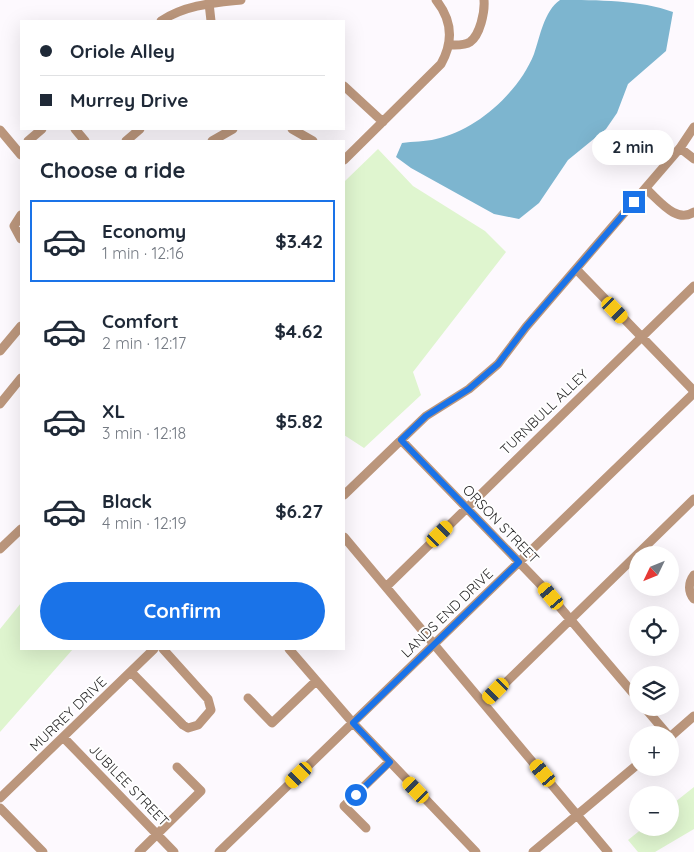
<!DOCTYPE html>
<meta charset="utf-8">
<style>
body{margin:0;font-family:Quicksand,sans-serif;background:#f2f2f3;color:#1f2937;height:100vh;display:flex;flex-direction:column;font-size:19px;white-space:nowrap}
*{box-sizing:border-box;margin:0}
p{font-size:16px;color:#747a83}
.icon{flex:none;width:28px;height:28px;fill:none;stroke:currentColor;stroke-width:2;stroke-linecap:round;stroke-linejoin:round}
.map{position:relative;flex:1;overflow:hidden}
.drawer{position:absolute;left:20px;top:140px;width:325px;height:510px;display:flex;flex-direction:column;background:#fff;border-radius:0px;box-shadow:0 5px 20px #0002}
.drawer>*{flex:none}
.hud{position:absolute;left:20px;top:20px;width:325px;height:110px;border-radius:0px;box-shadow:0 5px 20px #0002;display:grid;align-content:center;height:110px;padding:0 20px;background:#fff}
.needle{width:32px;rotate:227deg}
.buttons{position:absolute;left:629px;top:546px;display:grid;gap:10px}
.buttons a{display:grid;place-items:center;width:50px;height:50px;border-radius:50%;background:#fff;box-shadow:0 5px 20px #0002;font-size:25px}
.end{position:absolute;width:22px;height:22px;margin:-11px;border:6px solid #1a73e8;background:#fff;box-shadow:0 0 0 2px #fff}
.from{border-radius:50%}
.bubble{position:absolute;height:35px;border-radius:18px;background:#fff;box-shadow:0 5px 20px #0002;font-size:16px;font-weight:700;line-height:35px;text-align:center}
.car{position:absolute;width:15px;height:30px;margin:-15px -8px;border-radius:6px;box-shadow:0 0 4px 1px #0007;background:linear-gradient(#f5c518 24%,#345 0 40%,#f5c518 0 76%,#345 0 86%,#f5c518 0)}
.hud b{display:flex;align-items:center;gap:18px;height:48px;font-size:19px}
.hud b+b{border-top:1px solid #e0e1e3}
.hud i{width:12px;height:12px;background:#1f2937}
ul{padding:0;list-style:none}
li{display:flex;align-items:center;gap:15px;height:82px;margin:0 10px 8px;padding:0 10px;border:2px solid transparent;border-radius:0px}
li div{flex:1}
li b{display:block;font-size:19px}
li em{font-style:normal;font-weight:700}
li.on{border-color:#1a73e8}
li>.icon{width:45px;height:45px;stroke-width:1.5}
h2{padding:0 20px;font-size:22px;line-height:60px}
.action{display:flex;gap:10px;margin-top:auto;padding:10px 20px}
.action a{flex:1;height:58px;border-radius:30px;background:#1a73e8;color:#fff;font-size:20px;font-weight:700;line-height:58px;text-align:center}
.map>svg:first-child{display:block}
.green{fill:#dff5cf}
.water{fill:#7db5cf}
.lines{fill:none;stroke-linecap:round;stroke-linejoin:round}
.minor{stroke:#bb967c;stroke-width:9}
.route{stroke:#1a73e8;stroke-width:6}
.labels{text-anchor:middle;stroke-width:4;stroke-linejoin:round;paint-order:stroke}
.street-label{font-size:14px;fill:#292829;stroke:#fff}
</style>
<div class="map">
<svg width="694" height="852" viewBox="0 0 694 852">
<rect width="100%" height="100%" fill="#fdf9fe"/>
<path class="green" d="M378,149l35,37 72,45 21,21 -93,120 8,23 -57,53 -20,-13v-253z
M21,603v46h52l-73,83v-103z
M694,787v42l-39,23h-17l-10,-12 15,-12h27v-22z"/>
<path class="water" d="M560,0c37,0 81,0 113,12l-7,39 -38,33 -11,29 -11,16 -38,31 -29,43 -20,16 -25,-5 -83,-46 -15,-11 6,-14c11,-2 23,-1 34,-4 40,-8 83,-47 98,-85 6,-17 10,-43 26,-54z"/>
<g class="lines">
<path class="minor" d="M209,3l2,18
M161,21c24,-16 52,-18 80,-21
M449,45c7,0 15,1 21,-3 10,-7 15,-30 14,-42
M344,86l39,36
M75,129l10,12
M292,129l21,12
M0,130l21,25
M28,141l14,-12
M126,141l14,-12
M212,141l21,-12
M680,148l14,11
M344,160l97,-96c13,-23 11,-44 -5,-64
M646,189c13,11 30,35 48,23
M21,215l-7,11 7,13
M576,269l118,122
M0,351l21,-25
M0,404l21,-26
M401,440l140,145 97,114
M344,495l82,-79 43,-27 29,-25 28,-37 154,-179 14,-21
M344,537l264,315
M0,549l21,-20
M694,575c-6,8 -6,17 0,24
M386,587l308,-301
M289,649l64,74 123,129
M131,672l52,53 5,3 10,-3 13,-15 -3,-11 -45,-50
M248,698l24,25 44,-42
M484,704l210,-205
M645,708l23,27
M63,737l111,115
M670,737l24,-21
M0,798l154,-149
M0,808l43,44
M366,828l-22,-22 45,-44
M139,852l62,-61 -24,-24
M219,852l475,-459
M533,852l105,-88"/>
</g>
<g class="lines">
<path class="route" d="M356,795l34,-33 -37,-39 166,-161 -118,-122 25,-24 43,-27 29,-25 28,-37 108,-125"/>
</g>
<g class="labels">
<g class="street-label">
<text transform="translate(544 412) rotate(-44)" y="5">TURNBULL ALLEY</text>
<text transform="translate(501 524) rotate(46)" y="5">ORSON STREET</text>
<text transform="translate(447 613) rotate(-44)" y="5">LANDS END DRIVE</text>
<text transform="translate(68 714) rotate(-44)" y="5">MURREY DRIVE</text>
<text transform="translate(129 785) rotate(46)" y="5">JUBILEE STREET</text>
</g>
</g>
</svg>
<div class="buttons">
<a><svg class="needle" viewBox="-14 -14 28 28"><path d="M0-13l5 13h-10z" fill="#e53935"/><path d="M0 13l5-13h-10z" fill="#747a83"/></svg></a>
<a><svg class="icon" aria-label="locate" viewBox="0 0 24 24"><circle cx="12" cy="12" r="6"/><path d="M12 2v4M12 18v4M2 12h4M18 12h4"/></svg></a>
<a><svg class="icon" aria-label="layers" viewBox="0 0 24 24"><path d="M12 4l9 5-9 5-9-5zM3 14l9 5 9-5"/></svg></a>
<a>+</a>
<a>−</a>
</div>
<i class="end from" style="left:356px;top:795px"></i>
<i class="end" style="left:634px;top:202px"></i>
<div class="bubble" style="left:592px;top:130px;width:82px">2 min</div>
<i class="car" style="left:615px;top:310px;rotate:136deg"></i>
<i class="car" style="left:440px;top:534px;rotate:45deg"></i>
<i class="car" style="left:551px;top:596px;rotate:320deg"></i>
<i class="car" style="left:496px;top:691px;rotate:225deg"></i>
<i class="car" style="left:543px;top:773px;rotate:320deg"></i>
<i class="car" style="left:299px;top:775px;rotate:226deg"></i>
<i class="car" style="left:416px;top:790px;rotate:316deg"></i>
<div class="hud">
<b><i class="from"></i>Oriole Alley</b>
<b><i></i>Murrey Drive</b>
</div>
<section class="drawer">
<h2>Choose a ride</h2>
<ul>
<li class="on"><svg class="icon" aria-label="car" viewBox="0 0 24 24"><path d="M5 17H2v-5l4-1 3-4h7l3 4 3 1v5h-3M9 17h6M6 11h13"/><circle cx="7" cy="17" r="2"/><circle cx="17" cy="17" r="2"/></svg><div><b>Economy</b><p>1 min · 12:16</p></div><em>$3.42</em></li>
<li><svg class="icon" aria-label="car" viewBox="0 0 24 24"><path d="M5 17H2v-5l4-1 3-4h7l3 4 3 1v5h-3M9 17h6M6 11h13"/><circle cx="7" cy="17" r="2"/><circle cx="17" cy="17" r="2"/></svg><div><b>Comfort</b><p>2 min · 12:17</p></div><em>$4.62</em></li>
<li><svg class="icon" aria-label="car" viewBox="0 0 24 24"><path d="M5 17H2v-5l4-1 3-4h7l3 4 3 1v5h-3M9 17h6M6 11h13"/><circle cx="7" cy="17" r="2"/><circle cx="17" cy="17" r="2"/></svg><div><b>XL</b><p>3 min · 12:18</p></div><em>$5.82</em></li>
<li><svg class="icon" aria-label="car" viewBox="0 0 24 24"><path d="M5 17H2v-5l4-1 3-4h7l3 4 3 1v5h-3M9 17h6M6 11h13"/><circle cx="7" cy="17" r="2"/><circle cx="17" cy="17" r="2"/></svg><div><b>Black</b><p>4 min · 12:19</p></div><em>$6.27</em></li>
</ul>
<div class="action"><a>Confirm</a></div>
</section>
</div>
